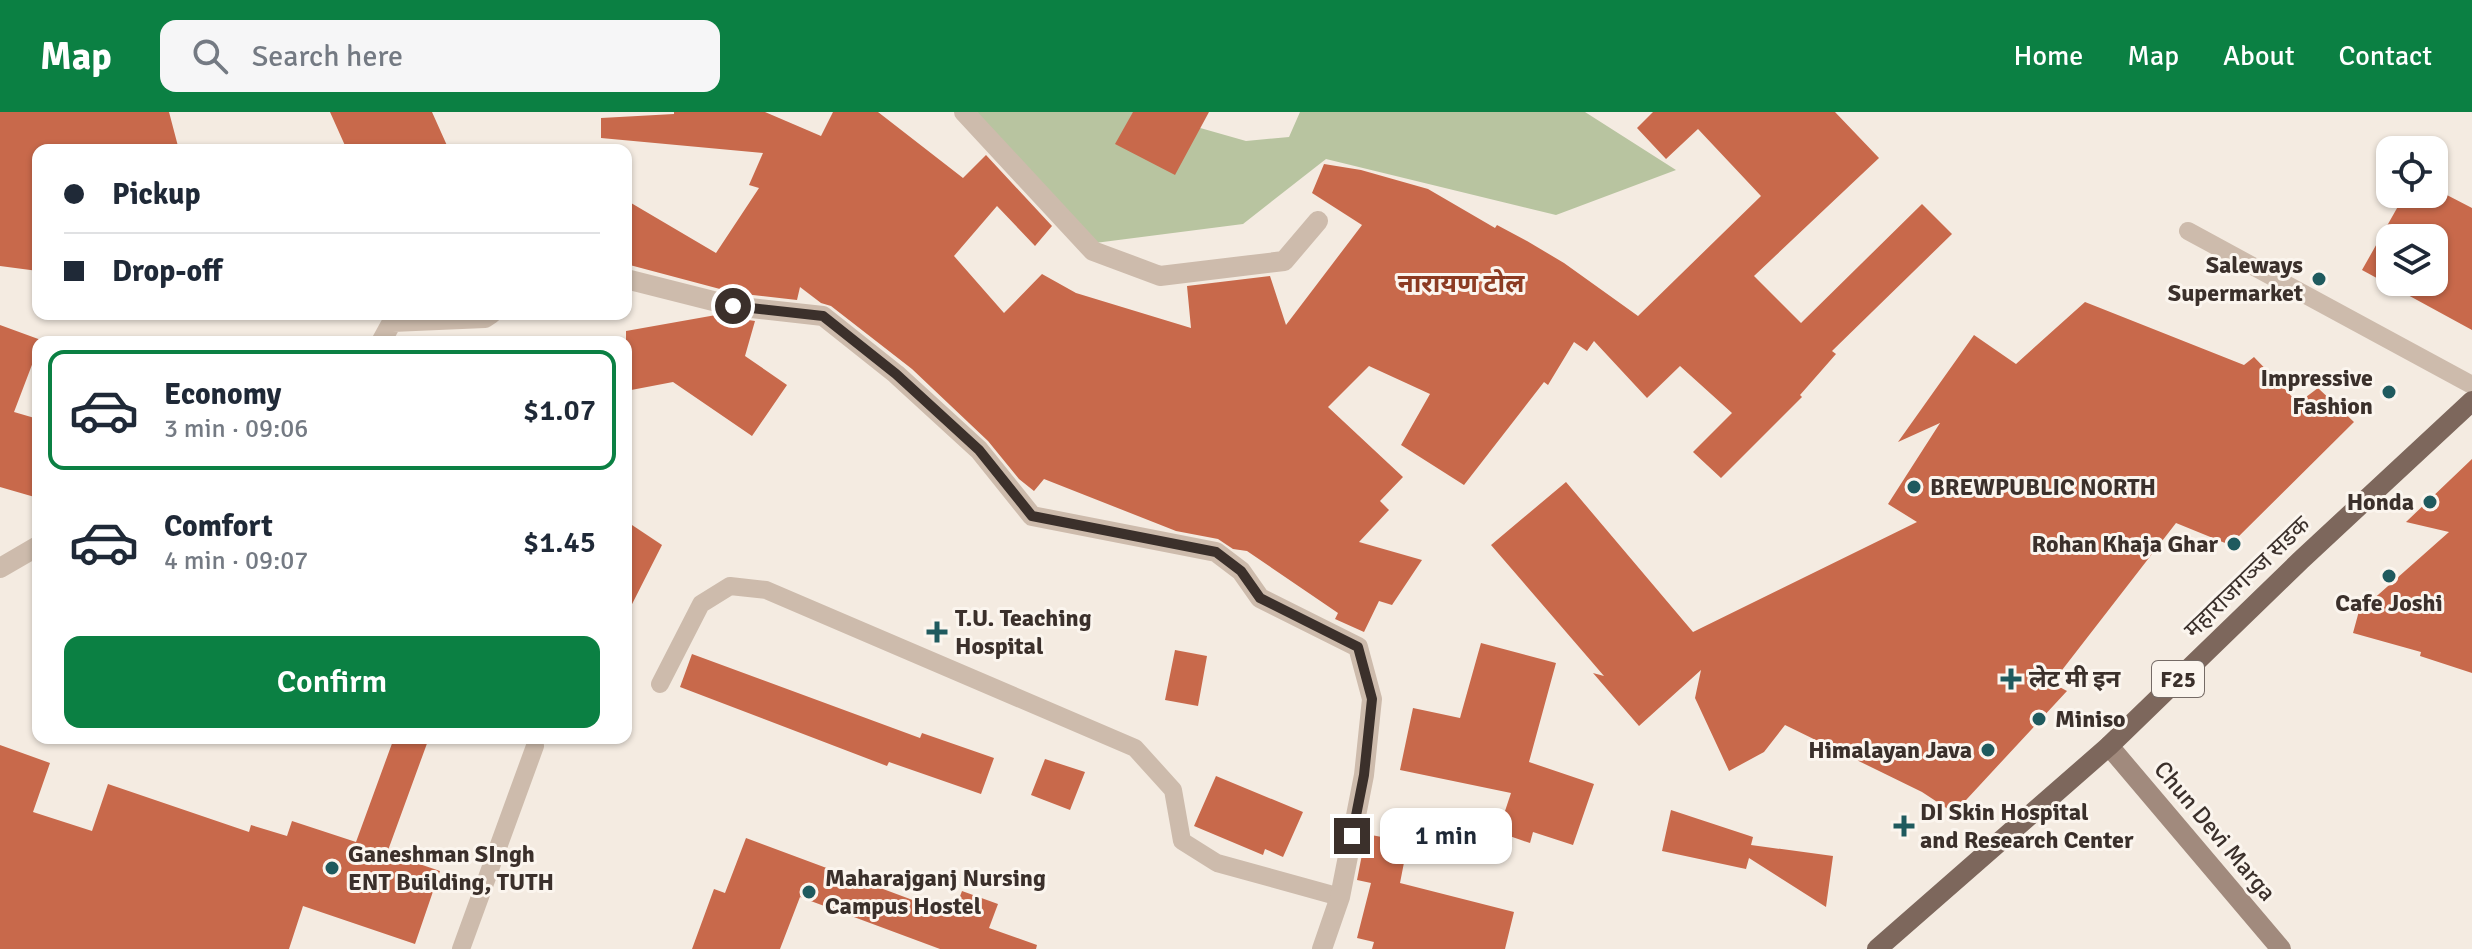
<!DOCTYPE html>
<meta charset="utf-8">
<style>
body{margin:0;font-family:Signika,"Noto Sans Devanagari",sans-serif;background:#f6f6f7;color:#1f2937;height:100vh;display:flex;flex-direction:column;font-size:30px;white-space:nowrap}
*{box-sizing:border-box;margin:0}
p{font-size:26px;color:#747a83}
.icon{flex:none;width:44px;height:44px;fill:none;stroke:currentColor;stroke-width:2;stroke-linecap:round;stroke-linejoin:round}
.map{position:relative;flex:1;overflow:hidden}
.sheet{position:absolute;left:32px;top:224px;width:600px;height:408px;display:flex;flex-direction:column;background:#fff;border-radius:16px;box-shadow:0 2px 6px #0004}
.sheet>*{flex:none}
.hud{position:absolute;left:32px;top:32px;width:600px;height:176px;border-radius:16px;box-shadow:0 2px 6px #0004;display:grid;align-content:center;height:176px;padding:0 32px;background:#fff}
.controls{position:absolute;left:2376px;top:24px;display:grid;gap:16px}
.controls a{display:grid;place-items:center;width:72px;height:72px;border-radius:16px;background:#fff;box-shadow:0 2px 6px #0004;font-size:40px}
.end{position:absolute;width:36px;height:36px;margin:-18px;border:10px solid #3b302b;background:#fff;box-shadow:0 0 0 4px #fff}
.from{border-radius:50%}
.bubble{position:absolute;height:56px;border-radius:16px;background:#fff;box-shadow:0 2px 6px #0004;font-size:26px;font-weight:600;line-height:56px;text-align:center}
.hud b{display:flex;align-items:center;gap:28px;height:76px;font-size:30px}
.hud b+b{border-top:2px solid #e0e1e3}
.hud i{width:20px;height:20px;background:#1f2937}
ul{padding:14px 0 0;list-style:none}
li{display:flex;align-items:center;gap:24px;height:120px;margin:0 16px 12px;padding:0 16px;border:4px solid transparent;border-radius:16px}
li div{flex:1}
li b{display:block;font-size:30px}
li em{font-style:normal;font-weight:600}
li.on{border-color:#0b8043}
li>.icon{width:72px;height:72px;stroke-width:1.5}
.action{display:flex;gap:16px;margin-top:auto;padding:16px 32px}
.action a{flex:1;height:92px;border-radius:16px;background:#0b8043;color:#fff;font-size:32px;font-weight:600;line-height:92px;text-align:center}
header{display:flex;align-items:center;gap:48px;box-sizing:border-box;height:112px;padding:0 40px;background:#0b8043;color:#fff}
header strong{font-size:38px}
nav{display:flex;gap:44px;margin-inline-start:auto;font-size:28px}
.search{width:560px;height:72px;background:#f6f6f7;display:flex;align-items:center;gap:20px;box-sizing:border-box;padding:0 28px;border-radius:16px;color:#747a83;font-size:30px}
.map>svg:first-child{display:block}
.green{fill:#b8c4a0}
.building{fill:#c8694b;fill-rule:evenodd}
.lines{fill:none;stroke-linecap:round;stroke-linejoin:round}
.lane{stroke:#cdbbac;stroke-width:18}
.street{stroke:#cdbbac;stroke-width:20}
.secondary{stroke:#a18a7d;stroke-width:20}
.primary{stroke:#7d675c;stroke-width:20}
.route{stroke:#3b302b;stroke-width:10}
.poi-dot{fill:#1f5a5e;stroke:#fbf5ee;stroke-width:3}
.labels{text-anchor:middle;stroke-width:6;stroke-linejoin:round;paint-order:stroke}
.shield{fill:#fbf5ee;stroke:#756b66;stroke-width:2}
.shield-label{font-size:22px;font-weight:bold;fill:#3b302b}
.poi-label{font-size:24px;font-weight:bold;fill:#3b302b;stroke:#fbf5ee;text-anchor:start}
.street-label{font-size:24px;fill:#3b302b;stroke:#fbf5ee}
.neighbourhood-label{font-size:26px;font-weight:bold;fill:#8c3b22;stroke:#fbf5ee}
</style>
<header>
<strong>Map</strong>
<div class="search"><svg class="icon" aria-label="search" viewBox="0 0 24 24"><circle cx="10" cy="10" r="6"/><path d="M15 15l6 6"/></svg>Search here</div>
<nav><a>Home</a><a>Map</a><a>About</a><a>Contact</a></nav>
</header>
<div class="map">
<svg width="2472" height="837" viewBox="0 0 2472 837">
<rect width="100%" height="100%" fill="#f4ebe1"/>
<path class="green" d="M960,0h184l102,29 43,-4 11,-25h285l91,58 -120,45 -230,-56 -83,65 -148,19z"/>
<path class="building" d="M0,0h169l10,38h-141v121l-38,-5z
M330,0h102l17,38h-102z
M674,0h91l56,24 12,-24h45l85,66 23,-23 66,71 -17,20 -38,-40 -43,50 50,57 38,-39 34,19 115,35 -4,-42 83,-10 16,49 76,-100 -50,-32 12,-29 37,6 67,19 67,39 2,-3 30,16 37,22 74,53 123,-120 -63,-67 -32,30 -29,-31 16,-16h182l44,46 -125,118 47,47 121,-119 30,30 -120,117 4,3 -36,41 2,2 -81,81 -28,-26 39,-39 -52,-47 -33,32 -53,-57 -7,10 -13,-9 -26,43 -4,-3 -80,103 -63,-40 29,-51 -61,-28 -41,41 75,70 -23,24 9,9 -30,32 63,18 -30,45 -13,-4 -15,31 -29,-13 3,-6 -91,-62 -14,-2 -15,-10 -42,-8 -132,-52 -10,12 -15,-12 -31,-38 -76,-72 -81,-63 -10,-3 -21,-16 -3,13 -62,-7 -109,-29v-64l90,53 43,-65 -10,-3 14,-32 -162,-15v-20l73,-4z
M1133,0h76l-34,63 -60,-31z
M2405,82h40l27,14v122l-110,-60zM2390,126h44v44h-44z
M2085,190l159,63 10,-8 44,46 20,-15 36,34 -124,123 -54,-22 -124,160 15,8 -113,122 -32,-21 -137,-67 -21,27 -35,19 -34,-73 6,-28 -62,56 -46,-53 11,3 -113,-131 75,-63 127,150 224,-110 -29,-18 52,-81 -42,19 76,-107 42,29z
M716,203l39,6 -10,35 42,29 -35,51 -79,-54 -47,9v-60z
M0,213l41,15 -3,2v7l-24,63 24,7v79l-38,-11z
M2472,347v214l-52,-17 1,-4 -68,-19 9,-33 8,2 79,-70 -43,-10z
M626,409l36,24 -36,71z
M1481,531l75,20 -27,99 65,22 -21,61 -40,-13 -3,11 -32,-11 13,-39 -111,-23 13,-62 47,10z
M1175,538l32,6 -9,50 -33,-6z
M692,542l228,84 2,-5 72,25 -13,36 -92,-32 -2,4 -207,-79z
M394,626h35l-42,115 53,18 -25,73 -112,-38 -14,43h-289v-204l50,18 -17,49 59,19 16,-47 141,48 2,-7 36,11 5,-15 64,21z
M1045,647l40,13 -15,38 -39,-15z
M1216,664l87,36 -20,45 -18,-8 -2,6 -69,-29z
M1671,698l82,27 -2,8 82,11 -7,51 -77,-49 -3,11 -84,-18z
M1366,722l42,8 -8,41 114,29 -9,37h-133l2,-7 -17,-4 14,-55 -14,-3z
M746,726l207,77 9,-24 36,13 -9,24 48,17 -1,4h-96l-140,-52 -20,52h-88l22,-60 11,4z"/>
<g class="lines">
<path class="lane" d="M2188,119l284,154
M660,572l41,-80 29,-18 36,4 369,158 38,42 9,51 35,22 123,34
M461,837l74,-203"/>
<path class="street" d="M964,0l129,139 67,25 124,-15 34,-40
M626,167l107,27 90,10 73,58 83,76 53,66 184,36 25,19 19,27 98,49 14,52 -8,76 -24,122 -18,52
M381,230l11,-20 93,-4 6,-4
M0,456l38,-22"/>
<path class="secondary" d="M2109,634l172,203"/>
<path class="primary" d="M1877,837l232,-203 192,-186 171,-159"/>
</g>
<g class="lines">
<path class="route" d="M733,194l90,10 73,58 83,76 53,66 184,36 25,19 19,27 98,49 14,52 -8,76 -12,61"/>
</g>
<g class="poi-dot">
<circle cx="2319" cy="167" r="8"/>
<circle cx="2389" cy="280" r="8"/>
<circle cx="1914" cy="375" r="8"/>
<circle cx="2430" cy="390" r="8"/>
<circle cx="2234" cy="432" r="8"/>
<circle cx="2389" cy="464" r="8"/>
<path d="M933 508h8v8h8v8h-8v8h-8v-8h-8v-8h8z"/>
<path d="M2007 555h8v8h8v8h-8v8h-8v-8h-8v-8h8z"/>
<circle cx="2039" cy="607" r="8"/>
<circle cx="1988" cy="638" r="8"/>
<path d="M1900 702h8v8h8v8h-8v8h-8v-8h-8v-8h8z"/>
<circle cx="332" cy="756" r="8"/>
<circle cx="809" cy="780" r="8"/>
</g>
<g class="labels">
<rect class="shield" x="2152" y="549" width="52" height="36" rx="6"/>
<g class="shield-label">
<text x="2178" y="575">F25</text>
</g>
<g class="poi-label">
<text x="2303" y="161" text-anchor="end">Saleways<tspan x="2303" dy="28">Supermarket</tspan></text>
<text x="2373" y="274" text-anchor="end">Impressive<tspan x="2373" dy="28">Fashion</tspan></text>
<text x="1930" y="383">BREWPUBLIC NORTH</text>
<text x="2414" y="398" text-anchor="end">Honda</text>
<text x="2218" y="440" text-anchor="end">Rohan Khaja Ghar</text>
<text x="2389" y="499" text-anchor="middle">Cafe Joshi</text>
<text x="955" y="514">T.U. Teaching<tspan x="955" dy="28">Hospital</tspan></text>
<text x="2029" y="575">लेट मी इन</text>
<text x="2055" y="615">Miniso</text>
<text x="1972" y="646" text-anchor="end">Himalayan Java</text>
<text x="1920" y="708">DI Skin Hospital<tspan x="1920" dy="28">and Research Center</tspan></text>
<text x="348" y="750">Ganeshman SIngh<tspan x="348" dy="28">ENT Building, TUTH</tspan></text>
<text x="825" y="774">Maharajganj Nursing<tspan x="825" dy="28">Campus Hostel</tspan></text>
</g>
<g class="street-label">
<text transform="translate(2247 465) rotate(-44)" y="8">महाराजगञ्ज सडक</text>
<text transform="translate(2215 719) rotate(50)" y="8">Chun Devi Marga</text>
</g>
<g class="neighbourhood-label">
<text x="1461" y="180">नारायण टोल</text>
</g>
</g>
</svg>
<div class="controls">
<a><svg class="icon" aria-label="locate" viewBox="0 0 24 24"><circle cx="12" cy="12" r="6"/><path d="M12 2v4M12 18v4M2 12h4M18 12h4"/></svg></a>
<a><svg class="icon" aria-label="layers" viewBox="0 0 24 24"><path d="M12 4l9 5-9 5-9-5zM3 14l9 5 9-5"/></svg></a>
</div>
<i class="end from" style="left:733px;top:194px"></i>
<i class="end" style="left:1352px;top:724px"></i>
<div class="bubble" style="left:1380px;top:696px;width:132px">1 min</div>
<div class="hud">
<b><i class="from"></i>Pickup</b>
<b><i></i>Drop-off</b>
</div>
<section class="sheet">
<ul>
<li class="on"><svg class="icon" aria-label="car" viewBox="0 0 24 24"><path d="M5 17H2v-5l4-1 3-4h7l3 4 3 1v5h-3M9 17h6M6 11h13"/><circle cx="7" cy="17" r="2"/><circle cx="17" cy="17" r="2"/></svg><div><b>Economy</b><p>3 min · 09:06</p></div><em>$1.07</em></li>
<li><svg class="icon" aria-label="car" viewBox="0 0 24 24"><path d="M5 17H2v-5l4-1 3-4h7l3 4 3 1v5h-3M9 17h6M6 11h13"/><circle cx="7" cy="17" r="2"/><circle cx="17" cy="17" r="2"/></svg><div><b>Comfort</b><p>4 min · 09:07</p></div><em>$1.45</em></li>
</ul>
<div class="action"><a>Confirm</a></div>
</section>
</div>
